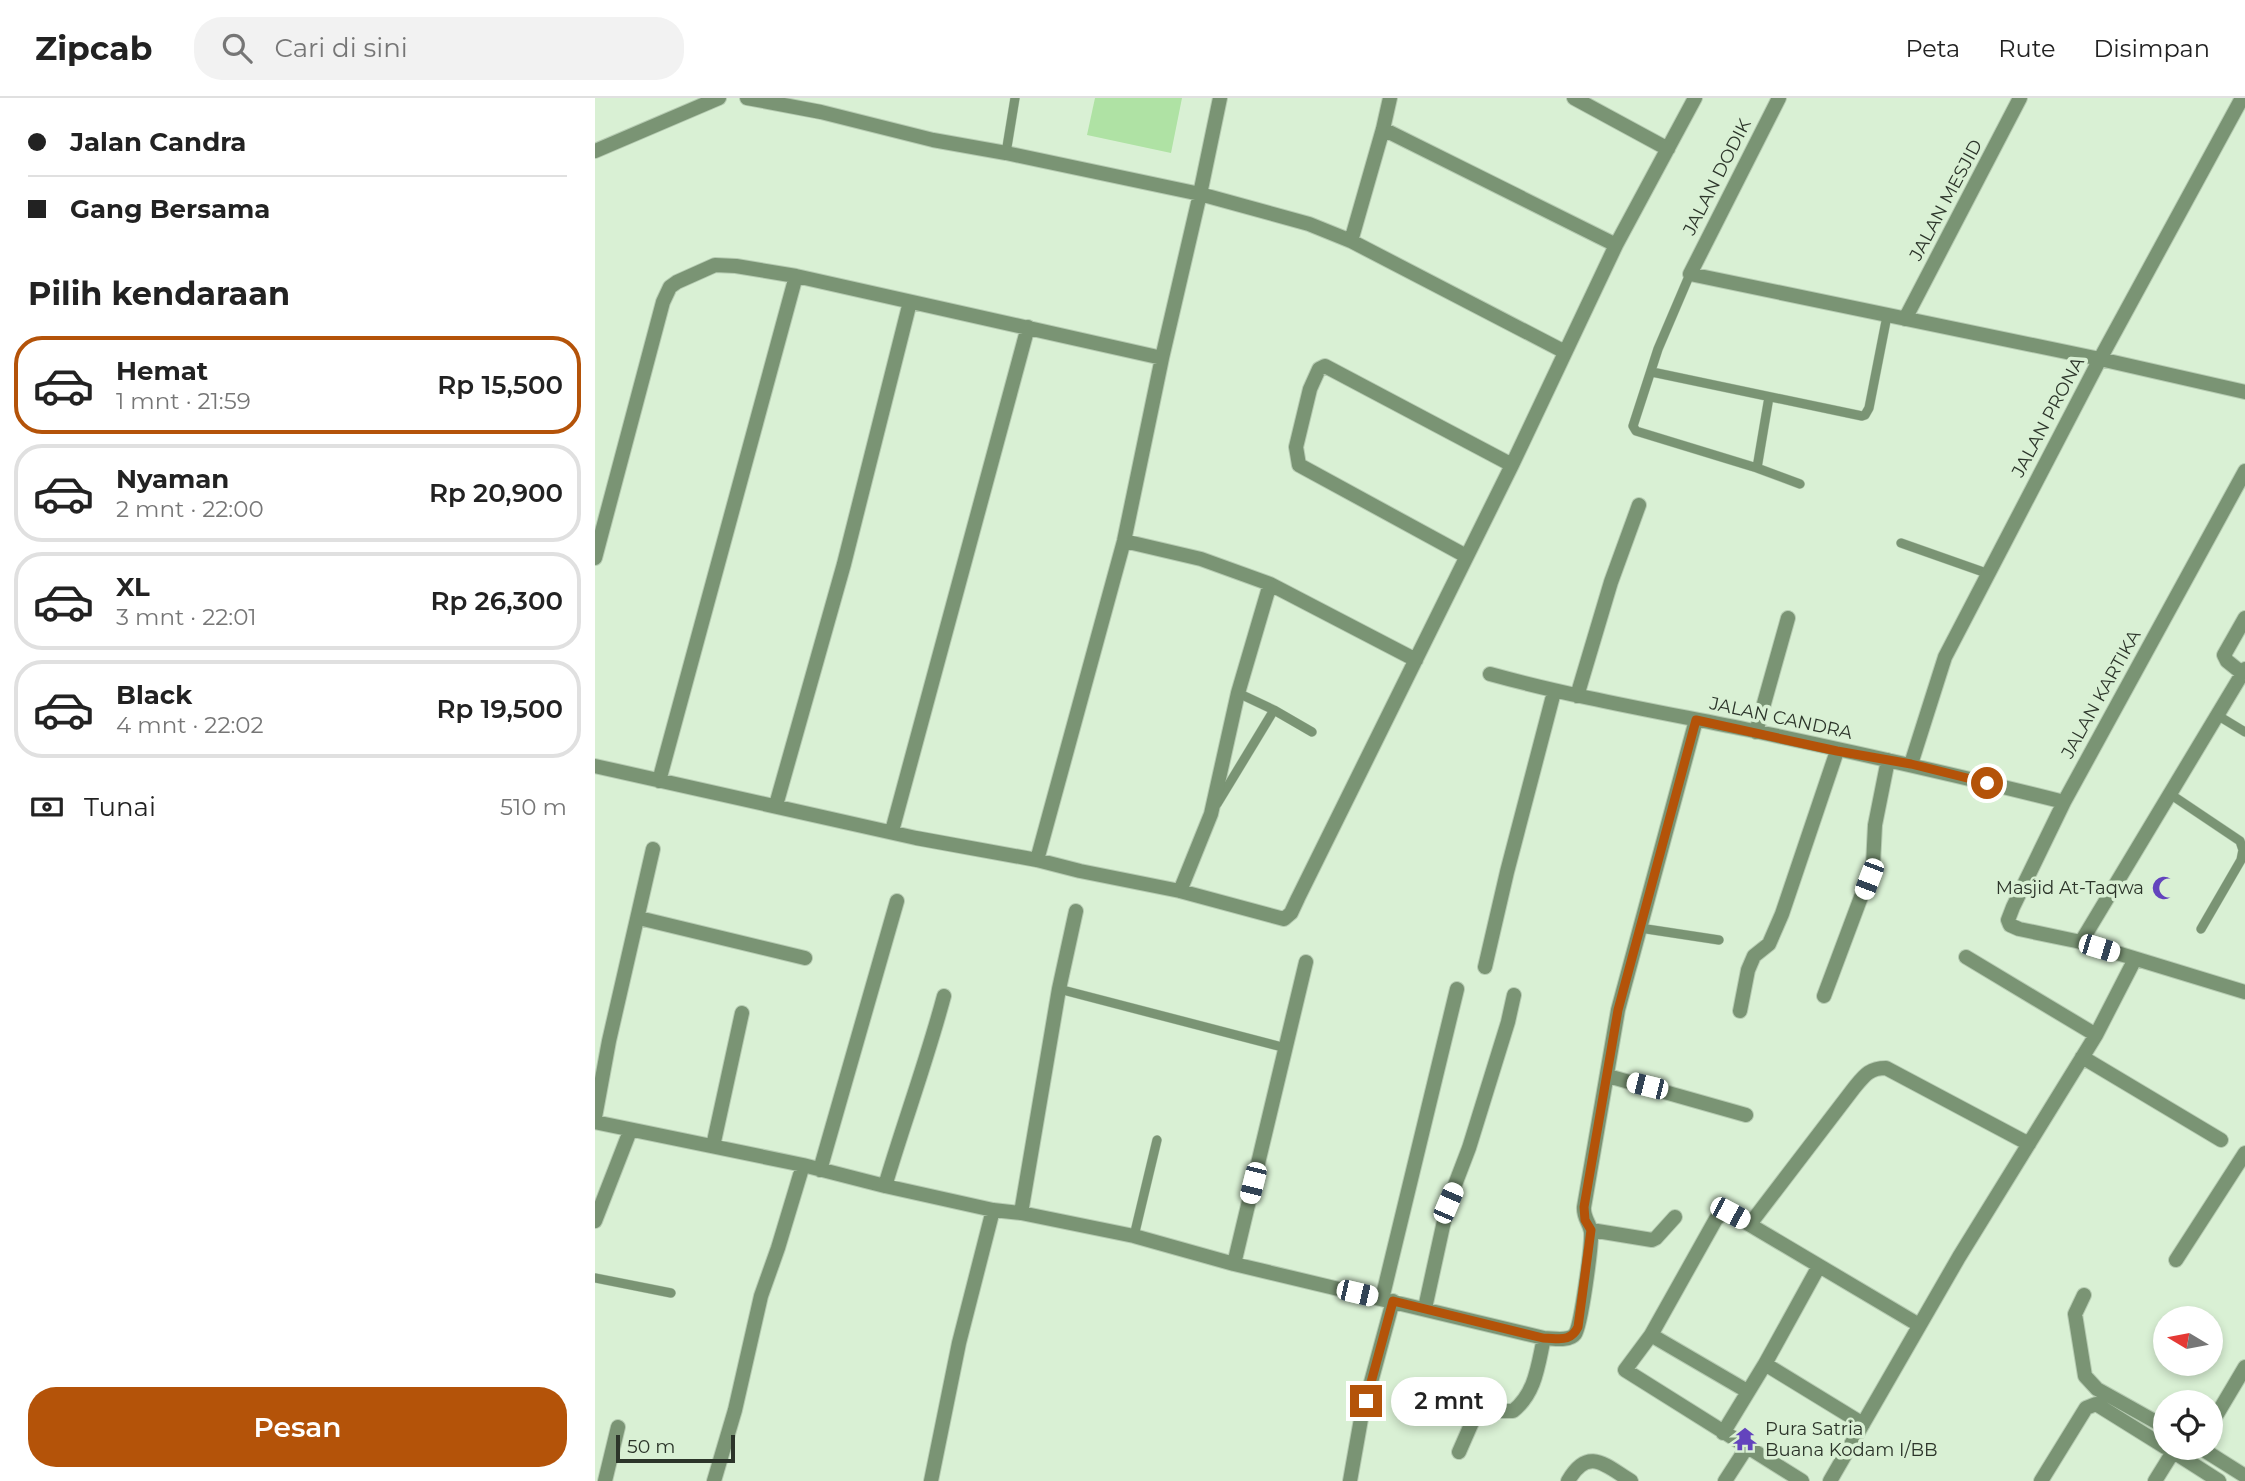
<!DOCTYPE html>
<html lang="id">
<meta charset="utf-8">
<style>
body{margin:0;font-family:Montserrat,sans-serif;background:#f2f2f2;color:#222;height:100vh;display:flex;flex-direction:column;font-size:26px;white-space:nowrap}
*{box-sizing:border-box;margin:0}
p{font-size:23px;color:#767676}
.icon{flex:none;width:38px;height:38px;fill:none;stroke:currentColor;stroke-width:2;stroke-linecap:round;stroke-linejoin:round}
.map{position:relative;flex:1;overflow:hidden}
.details{display:flex;flex-direction:column;background:#fff;width:595px}
.details>*{flex:none}
.hud{display:grid;align-content:center;height:154px;padding:0 28px;background:#fff}
.needle{width:46px;rotate:280deg}
.controls{position:absolute;left:1558px;top:1208px;display:grid;gap:14px}
.controls a{display:grid;place-items:center;width:70px;height:70px;border-radius:50%;background:#fff;box-shadow:0 4px 10px #0003;font-size:35px}
.scale{position:absolute;left:21px;bottom:18px;width:119px;box-sizing:border-box;padding-left:7px;border:4px solid #2c352a;border-top:0;font-size:19px;line-height:24px;white-space:nowrap;color:#2c352a;-webkit-text-stroke:5px #d9f0d4;paint-order:stroke}
.end{position:absolute;width:32px;height:32px;margin:-16px;border:9px solid #b45309;background:#fff;box-shadow:0 0 0 4px #fff}
.from{border-radius:50%}
.bubble{position:absolute;height:49px;border-radius:24px;background:#fff;box-shadow:0 4px 10px #0003;font-size:23px;font-weight:600;line-height:49px;text-align:center}
.car{position:absolute;width:21px;height:42px;margin:-21px -10px;border-radius:9px;box-shadow:0 0 5px 2px #0007;background:linear-gradient(#fff 24%,#345 0 40%,#fff 0 76%,#345 0 86%,#fff 0)}
.hud b{display:flex;align-items:center;gap:24px;height:66px;font-size:26px}
.hud b+b{border-top:2px solid #e0e0e0}
.hud i{width:18px;height:18px;background:#222}
ul{padding:0;list-style:none}
li{display:flex;align-items:center;gap:21px;height:98px;margin:0 14px 10px;padding:0 14px;border:4px solid #e0e0e0;border-radius:28px}
li div{flex:1}
li b{display:block;font-size:26px}
li em{font-style:normal;font-weight:600}
li.active{border-color:#b45309}
li>.icon{width:63px;height:63px;stroke-width:1.5}
h2{padding:0 28px;font-size:32px;line-height:84px}
.pay{display:flex;align-items:center;gap:18px;height:77px;padding:0 28px;font-size:26px}
.pay p{margin-inline-start:auto}
.button{display:flex;gap:14px;margin-top:auto;padding:14px 28px}
.button a{flex:1;height:80px;border-radius:28px;background:#b45309;color:#fff;font-size:28px;font-weight:600;line-height:80px;text-align:center}
header{display:flex;align-items:center;gap:42px;box-sizing:border-box;height:98px;padding:0 35px;background:#fff;border-bottom:2px solid #e0e0e0}
header strong{font-size:33px}
nav{display:flex;gap:38px;margin-inline-start:auto;font-size:24px}
.search{width:490px;height:63px;background:#f2f2f2;display:flex;align-items:center;gap:18px;box-sizing:border-box;padding:0 24px;border-radius:28px;color:#767676;font-size:26px}
main{display:flex;flex:1;min-height:0}
.map>svg:first-child{display:block}
.green{fill:#afe2a4}
.lines{fill:none;stroke-linecap:round;stroke-linejoin:round}
.service-casing{stroke:#b6cbb2;stroke-width:10}
.minor-casing{stroke:#b6cbb2;stroke-width:16}
.service{stroke:#7a9474;stroke-width:9}
.minor{stroke:#7a9474;stroke-width:14}
.route{stroke:#b45309;stroke-width:9}
.labels{text-anchor:middle;stroke-width:7;stroke-linejoin:round;paint-order:stroke}
.street-label{font-size:18px;fill:#2c352a;stroke:#d9f0d4}
.poi-label{font-size:18px;fill:#2c352a;stroke:#d9f0d4;text-anchor:end}
</style>
<header>
<strong>Zipcab</strong>
<div class="search"><svg class="icon" aria-label="search" viewBox="0 0 24 24"><circle cx="10" cy="10" r="6"/><path d="M15 15l6 6"/></svg>Cari di sini</div>
<nav><a>Peta</a><a>Rute</a><a>Disimpan</a></nav>
</header>
<main>
<section class="details">
<div class="hud">
<b><i class="from"></i>Jalan Candra</b>
<b><i></i>Gang Bersama</b>
</div>
<h2>Pilih kendaraan</h2>
<ul>
<li class="active"><svg class="icon" aria-label="car" viewBox="0 0 24 24"><path d="M5 17H2v-5l4-1 3-4h7l3 4 3 1v5h-3M9 17h6M6 11h13"/><circle cx="7" cy="17" r="2"/><circle cx="17" cy="17" r="2"/></svg><div><b>Hemat</b><p>1 mnt · 21:59</p></div><em>Rp 15,500</em></li>
<li><svg class="icon" aria-label="car" viewBox="0 0 24 24"><path d="M5 17H2v-5l4-1 3-4h7l3 4 3 1v5h-3M9 17h6M6 11h13"/><circle cx="7" cy="17" r="2"/><circle cx="17" cy="17" r="2"/></svg><div><b>Nyaman</b><p>2 mnt · 22:00</p></div><em>Rp 20,900</em></li>
<li><svg class="icon" aria-label="car" viewBox="0 0 24 24"><path d="M5 17H2v-5l4-1 3-4h7l3 4 3 1v5h-3M9 17h6M6 11h13"/><circle cx="7" cy="17" r="2"/><circle cx="17" cy="17" r="2"/></svg><div><b>XL</b><p>3 mnt · 22:01</p></div><em>Rp 26,300</em></li>
<li><svg class="icon" aria-label="car" viewBox="0 0 24 24"><path d="M5 17H2v-5l4-1 3-4h7l3 4 3 1v5h-3M9 17h6M6 11h13"/><circle cx="7" cy="17" r="2"/><circle cx="17" cy="17" r="2"/></svg><div><b>Black</b><p>4 mnt · 22:02</p></div><em>Rp 19,500</em></li>
</ul>
<div class="pay"><svg class="icon" aria-label="cash" viewBox="0 0 24 24"><path d="M3 7h18v10H3z"/><circle cx="12" cy="12" r="2"/></svg>Tunai<p>510 m</p></div>
<div class="button"><a>Pesan</a></div>
</section>
<div class="map">
<svg width="1650" height="1383" viewBox="0 0 1650 1383">
<rect width="100%" height="100%" fill="#d9f0d4"/>
<path class="green" d="M500,0h87l-11,55 -84,-18z"/>
<g class="lines">
<g class="service-casing">
<path id="service" d="M411,55l9,-55
M1095,176l-32,75 -25,77 3,5 121,37 43,16
M1057,274l210,44 3,-1 4,-7 18,-92
M1162,370l12,-71
M1306,445l88,31
M643,595l36,17 38,22
M1622,617l28,17
M1575,696l70,47 3,9 -2,10 -40,69
M622,706l57,-94
M1045,830l79,12
M464,891l227,59
M539,1138l23,-96
M0,1180l76,15"/>
</g>
<g class="minor-casing">
<path id="minor" d="M152,0l74,14 112,28 73,13 194,41 109,30 42,17 214,111
M979,0l94,51
M1184,0l-89,176 410,85 145,33
M788,31l233,116
M0,53l124,-53
M756,143l32,-112 7,-31
M1310,221l115,-221
M1650,373l-181,331 -51,105 -5,13 2,5 9,4 62,13 164,50
M529,443l77,18 69,25 146,76
M871,458l-167,-91 -3,-18 14,-58 9,-20 6,-3 187,99
M0,460l68,-256 7,-15 7,-5 38,-17 21,1 60,10 366,82
M1647,575l-15,-12 -3,-6 21,-37
M895,576c87,24 176,39 264,57 104,22 207,45 310,71
M982,598l34,-114 28,-77
M1161,634l32,-114
M1316,666l34,-107 155,-298 142,-261
M0,668l321,72 121,22 43,11 100,20 104,28 7,-6 7,-15 214,-433 104,-220 79,-147
M64,683l137,-505
M181,707l68,-241 66,-262
M297,733l136,-504
M442,762l87,-319 38,-183 38,-164 20,-96
M585,793l31,-77 27,-121 32,-109
M44,820l166,40
M1486,844l164,-273
M1371,859l130,78
M890,869l22,-95 47,-180
M1229,898l49,-131 2,-40 13,-65
M1145,913l8,-41 6,-14 15,-12 13,-30 55,-163
M1487,959l139,83
M1013,978l138,39
M0,1019l14,-76 44,-192
M0,1024l208,43 82,21 108,24 28,3 113,23 100,28 310,74c8,0 25,4 31,-4 6,-8 17,-89 16,-102 -1,-9 -8,-14 -7,-25l34,-197 78,-290
M118,1048l29,-133
M225,1072l77,-269
M290,1088c19,-64 42,-126 59,-190
M426,1115l38,-224 17,-78
M0,1123l35,-90
M1155,1126l104,-136c10,-12 15,-20 32,-20l143,76
M996,1132l61,10 4,-2 19,-21
M1581,1162l69,-107
M639,1166l72,-302
M1489,1197l-9,19 10,62 12,13 68,38
M787,1201l75,-310
M830,1210l23,-105 21,-55 39,-126 6,-27
M1056,1237l96,56
M1170,1266l98,60
M1615,1328l35,-59
M1128,1335l42,-69 54,-98
M1571,1349l53,34
M1604,1349l46,29
M864,1354l18,-41h36c23,-18 25,-47 31,-73
M10,1383l13,-54
M119,1383l21,-71 26,-114 17,-48 25,-83
M336,1383l28,-138 34,-133
M755,1383l11,-62 32,-118
M973,1383c20,-35 37,-16 63,0
M1130,1383l22,-34
M1207,1383l-177,-111 26,-35 65,-116 8,-6h6l189,112
M1235,1383l129,-224 137,-222 39,-76
M1446,1383l45,-73 10,-4 69,43
M1560,1383l18,-29"/>
</g>
<use href="#service" class="service"/>
<use href="#minor" class="minor"/>
</g>
<g class="lines">
<path class="route" d="M771,1303l27,-100 150,37c16,0 27,5 35,-11l13,-97 -6,-10 -1,-13 34,-197 78,-290 141,31 74,13 76,19"/>
</g>
<defs>
<g id="mosque-bare" transform="scale(1.89)"><path d="M3.5-4.9A6 6 0 1 0 3.5 4.9A5 5 0 1 1 3.5-4.9Z" fill="#6344bd" stroke="#d9f0d4" stroke-width="2.5" paint-order="stroke"/></g>
<g id="temple-bare" transform="scale(1.89)"><path d="M0-6L5-2H3V0L6.5 2.5H4V6H1.5V3h-3V6H-4V2.5H-6.5L-3 0V-2H-5Z" fill="#6344bd" stroke="#d9f0d4" stroke-width="2.5" paint-order="stroke"/></g>
</defs>
<g fill-rule="evenodd">
<use href="#mosque-bare" x="1569" y="790"/>
<use href="#temple-bare" x="1150" y="1341"/>
</g>
<g class="labels">
<g class="street-label">
<text transform="translate(1122 79) rotate(-63)" y="6">JALAN DODIK</text>
<text transform="translate(1351 102) rotate(-62)" y="6">JALAN MESJID</text>
<text transform="translate(1453 319) rotate(-62)" y="6">JALAN PRONA</text>
<text transform="translate(1506 596) rotate(-61)" y="6">JALAN KARTIKA</text>
<text transform="translate(1186 620) rotate(12)" y="6">JALAN CANDRA</text>
</g>
<g class="poi-label">
<text x="1549" y="796">Masjid At-Taqwa</text>
<text x="1170" y="1337" text-anchor="start">Pura Satria<tspan x="1170" dy="21">Buana Kodam I/BB</tspan></text>
</g>
</g>
</svg>
<div class="controls">
<a><svg class="needle" viewBox="-14 -14 28 28"><path d="M0-13l5 13h-10z" fill="#e53935"/><path d="M0 13l5-13h-10z" fill="#767676"/></svg></a>
<a><svg class="icon" aria-label="locate" viewBox="0 0 24 24"><circle cx="12" cy="12" r="6"/><path d="M12 2v4M12 18v4M2 12h4M18 12h4"/></svg></a>
</div>
<div class="scale">50 m</div>
<i class="end from" style="left:1392px;top:685px"></i>
<i class="end" style="left:771px;top:1303px"></i>
<div class="bubble" style="left:796px;top:1279px;width:116px">2 mnt</div>
<i class="car" style="left:1274px;top:781px;rotate:201deg"></i>
<i class="car" style="left:1504px;top:850px;rotate:107deg"></i>
<i class="car" style="left:1052px;top:988px;rotate:284deg"></i>
<i class="car" style="left:658px;top:1085px;rotate:194deg"></i>
<i class="car" style="left:853px;top:1105px;rotate:23deg"></i>
<i class="car" style="left:1135px;top:1115px;rotate:118deg"></i>
<i class="car" style="left:762px;top:1195px;rotate:103deg"></i>
</div>
</main>
